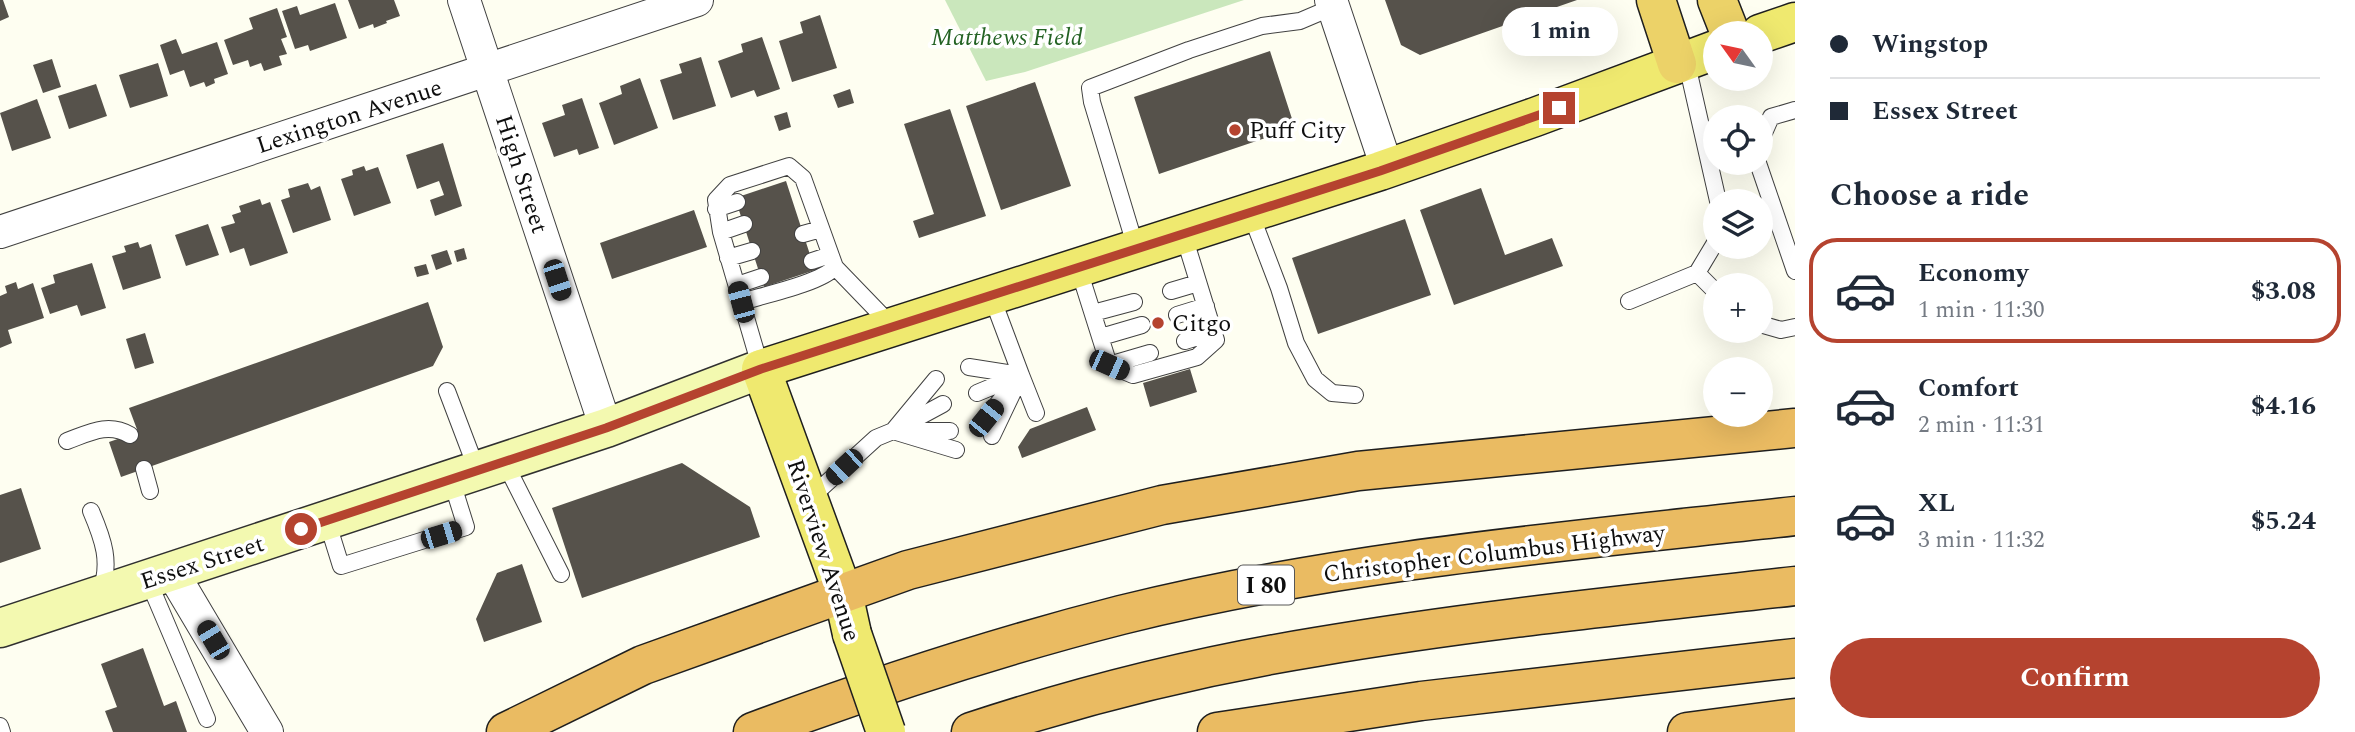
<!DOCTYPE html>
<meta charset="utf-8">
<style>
body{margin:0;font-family:Spectral,serif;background:#f6f6f7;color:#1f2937;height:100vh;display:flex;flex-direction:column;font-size:26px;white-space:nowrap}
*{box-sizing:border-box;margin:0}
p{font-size:23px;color:#747a83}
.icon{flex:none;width:38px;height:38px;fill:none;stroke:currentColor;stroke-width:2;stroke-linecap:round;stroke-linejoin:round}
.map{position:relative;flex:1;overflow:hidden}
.sheet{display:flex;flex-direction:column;background:#fff;width:560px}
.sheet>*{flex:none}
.guide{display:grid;align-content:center;height:154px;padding:0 35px;background:#fff}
.needle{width:46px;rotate:303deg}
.tools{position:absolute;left:1703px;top:21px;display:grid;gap:14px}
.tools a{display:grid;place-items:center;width:70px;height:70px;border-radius:50%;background:#fff;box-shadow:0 7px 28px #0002;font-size:35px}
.end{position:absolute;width:32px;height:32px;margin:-16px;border:9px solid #b5432f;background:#fff;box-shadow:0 0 0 4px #fff}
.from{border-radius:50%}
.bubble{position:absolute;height:49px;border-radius:24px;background:#fff;box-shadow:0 7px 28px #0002;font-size:23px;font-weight:700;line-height:49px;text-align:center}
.car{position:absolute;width:21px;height:42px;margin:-21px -10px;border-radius:9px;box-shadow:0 0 5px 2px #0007;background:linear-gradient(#222 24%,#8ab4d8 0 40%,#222 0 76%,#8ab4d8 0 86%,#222 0)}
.guide b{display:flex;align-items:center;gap:24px;height:66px;font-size:26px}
.guide b+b{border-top:2px solid #e0e1e3}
.guide i{width:18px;height:18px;background:#1f2937}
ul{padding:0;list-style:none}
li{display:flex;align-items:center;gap:21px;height:105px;margin:0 14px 10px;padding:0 21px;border:4px solid transparent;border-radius:28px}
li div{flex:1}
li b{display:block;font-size:26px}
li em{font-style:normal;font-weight:700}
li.active{border-color:#b5432f}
li>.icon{width:63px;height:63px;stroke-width:1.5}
h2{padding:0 35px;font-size:32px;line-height:84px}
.action{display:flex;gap:14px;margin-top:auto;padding:14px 35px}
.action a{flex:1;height:80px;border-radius:42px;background:#b5432f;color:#fff;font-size:28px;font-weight:700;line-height:80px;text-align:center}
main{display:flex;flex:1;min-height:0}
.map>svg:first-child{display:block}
.green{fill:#cae7bc}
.building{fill:#56524b}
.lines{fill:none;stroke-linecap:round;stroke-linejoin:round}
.service-casing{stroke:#414141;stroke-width:18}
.minor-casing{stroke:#414141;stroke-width:34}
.secondary-casing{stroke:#303030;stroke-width:41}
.primary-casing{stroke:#1f1f1f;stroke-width:41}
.trunk-casing{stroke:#1f1f1f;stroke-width:41}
.motorway-casing{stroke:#1f1f1f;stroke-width:41}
.service{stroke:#fff;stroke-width:16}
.minor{stroke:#fff;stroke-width:32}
.secondary{stroke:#f3f9b0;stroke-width:38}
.primary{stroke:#efe96f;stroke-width:38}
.trunk{stroke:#ecd268;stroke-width:38}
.motorway{stroke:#eabb62;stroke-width:38}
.primary-bridge-casing{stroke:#1f1f1f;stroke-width:41;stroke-linecap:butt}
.primary-bridge{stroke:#efe96f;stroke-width:38}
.route{stroke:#b5432f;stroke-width:9}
.poi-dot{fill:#b5432f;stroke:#fff;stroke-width:2.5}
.labels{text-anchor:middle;stroke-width:7;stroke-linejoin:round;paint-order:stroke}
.shield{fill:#fff;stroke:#565656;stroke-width:2}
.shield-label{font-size:23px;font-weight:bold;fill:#0e0e0e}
.park-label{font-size:24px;font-style:italic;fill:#236223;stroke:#fff}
.street-label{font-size:24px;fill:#0e0e0e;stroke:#fff}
.poi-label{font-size:24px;fill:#0e0e0e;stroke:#fff;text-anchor:start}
</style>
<main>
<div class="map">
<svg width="1795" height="732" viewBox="0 0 1795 732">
<rect width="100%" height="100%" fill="#fefef1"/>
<path class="green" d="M945,0h299l-219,72 -39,9z"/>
<path class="building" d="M0,0h3l6,17 -9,4z
M348,0h46l6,16 -14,5 1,2 -13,5 -1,-4 -14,5z
M1385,0h192l-157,55 -19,-10z
M335,3l12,35 -37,13 -2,-6 -13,4 -13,-38 15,-5 3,9z
M277,8l10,29 -6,2 6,15 -8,2 3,9 -18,6 -3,-8 -11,4 -2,-7 -15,5 -9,-25 29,-11 -4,-11z
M820,15l17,53 -45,14 -13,-41 24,-8 -3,-11z
M762,37l18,52 -23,8 -3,-7 -23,8 -13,-37 25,-9 -2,-8z
M176,39l6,15 35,-12 11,32 -14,5 1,4 -9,4 -2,-5 -14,5 -6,-17 -14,5 -10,-30z
M1270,51l25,77 -136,46 -25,-77z
M701,57l15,49 -43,14 -13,-40 22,-7 -3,-9z
M52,59l9,28 -18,6 -10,-28z
M158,63l10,33 -38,12 -11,-33z
M640,78l18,50 -44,17 -15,-42 23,-9 -2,-8z
M1035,82l36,104 -70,24 -35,-104z
M96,84l11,32 -38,13 -11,-33z
M850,89l4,14 -16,5 -5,-13z
M582,98l17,50 -20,7 -2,-6 -23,8 -12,-34 23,-8 -3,-10z
M37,99l14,39 -39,13 -12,-38z
M950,109l36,107 -67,22 -6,-17 21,-7 -30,-90z
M787,112l4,15 -12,4 -5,-15z
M443,143l19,63 -27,10 -5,-16 14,-5 -5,-14 -22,8 -11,-34z
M364,166l2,5 12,-4 13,36 -37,13 -13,-37 12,-4 -1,-5z
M786,181l29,89 -51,17 -29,-89z
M308,183l3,7 9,-4 11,34 -38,13 -12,-33 9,-3 -2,-8z
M1481,188l24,67 47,-17 11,28 -109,39 -34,-95z
M260,199l2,6 8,-3 18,51 -38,13 -6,-18 -14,5 -9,-26 14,-4 -3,-8 9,-3 -2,-6z
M694,210l13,37 -95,32 -12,-36z
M1405,219l26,76 -113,39 -26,-76z
M208,224l11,31 -33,11 -11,-31z
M138,242l2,6 11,-4 10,34 -38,12 -11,-34 14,-4 -2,-6z
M464,248l3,11 -10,3 -3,-11z
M447,250l5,14 -16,6 -5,-15z
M92,263l14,45 -25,8 -4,-11 -27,9 -9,-26 14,-5 -2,-8z
M426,264l3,10 -12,3 -3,-10z
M16,282l2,7 15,-6 11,35 -36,12 4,13 -12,5v-52l7,-3 -2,-7z
M428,302l15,45 -10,19 -312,111 -12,-35 29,-10 -9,-24z
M145,333l9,30 -19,6 -9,-30z
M1190,369l7,23 -47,15 -7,-24z
M1087,407l9,23 -74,28 -4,-11 12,-18z
M682,463l68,44 10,30 -178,61 -30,-90z
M21,488l20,61 -41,14v-68z
M522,564l20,58 -58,20 -8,-23 21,-46z
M143,648l21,58 12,-5 11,31h-74l-8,-21 12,-4 -16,-43z"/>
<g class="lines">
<g class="service-casing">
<path id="service" d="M1686,60l32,141
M1760,142l11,-25 24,-7
M1758,163l37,108
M716,209l21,-7
M1250,212l29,76 17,55 19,36 17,14 23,2
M721,232l23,-8
M803,234l18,-5
M1136,248l-44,-146 -2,-14 99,-38 73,-24 38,-5 33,-14
M728,258l24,-7
M812,261l18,-6
M1078,267l31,98 24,10 64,-18 19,-17 -33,-107
M1697,273l18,18
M737,285l24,-8
M1171,291l27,-8
M991,295l30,80 -29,61
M1629,301l68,-28 18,-30
M741,302c23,-7 80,-19 94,-35
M1093,313l41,-11
M1177,315l29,-9
M1760,324l21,6 14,-3
M1101,337l41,-12
M1185,341l29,-9
M1109,365l41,-12
M969,367l52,8
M761,369l-40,-137 -5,-32 14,-15 59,-19 14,12 32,89 56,58
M1021,375l15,38
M936,379l-43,52 50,-27
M447,391l30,79
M977,393l41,-17
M986,418l18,-22
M911,431h39
M67,441c22,-8 41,-19 63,-6
M504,461l57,113
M144,469l6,22
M809,499l67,-61 17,-7 63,19
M91,511c12,28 21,52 9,82
M327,521l14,45 125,-39 -15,-48
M148,580l59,139
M0,726l2,6"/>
</g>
<g class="minor-casing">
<path id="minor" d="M464,0l142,428
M1331,0l56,168
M0,232l697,-232
M172,572l95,160"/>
</g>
<g class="secondary-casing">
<path id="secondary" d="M0,628l606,-200 155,-59"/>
</g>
<g class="primary-casing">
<path id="primary" d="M1760,34l35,-12
M852,634l-9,-41 -82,-224 619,-198 155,-54 180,-67"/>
</g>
<g class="trunk-casing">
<path id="trunk" d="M1656,0l21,64
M1717,0l13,33"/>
</g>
<g class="motorway-casing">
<path id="motorway" d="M506,732l137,-67 265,-95 254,-65 196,-34 437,-43
M753,732c121,-45 243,-85 368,-117 221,-55 449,-74 674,-99
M971,732c112,-37 228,-66 345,-85 158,-27 319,-43 479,-61
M1217,732l204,-31 374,-43
M1687,732l108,-14"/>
</g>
<use href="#service" class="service"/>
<use href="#minor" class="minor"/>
<use href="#secondary" class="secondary"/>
<use href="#primary" class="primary"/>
<use href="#trunk" class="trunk"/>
<use href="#motorway" class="motorway"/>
<g class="primary-bridge-casing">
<path id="primary-bridge" d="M852,634l34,98"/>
</g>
<use href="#primary-bridge" class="primary-bridge"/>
</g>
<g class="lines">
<path class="route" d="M301,529l305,-101 155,-59 619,-198 179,-63"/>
</g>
<g class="poi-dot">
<circle cx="1235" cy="130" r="7"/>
<circle cx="1158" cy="323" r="7"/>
</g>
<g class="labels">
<rect class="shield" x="1238" y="565.5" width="56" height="39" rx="5"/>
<g class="shield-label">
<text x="1266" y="593">I 80</text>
</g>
<g class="park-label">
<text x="1007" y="45">Matthews Field</text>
</g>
<g class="street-label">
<text transform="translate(349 116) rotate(-18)" y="8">Lexington Avenue</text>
<text transform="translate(522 174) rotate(72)" y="8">High Street</text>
<text transform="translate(824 550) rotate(72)" y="8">Riverview Avenue</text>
<text transform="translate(1494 553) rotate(-7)" y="8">Christopher Columbus Highway</text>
<text transform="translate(202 562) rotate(-18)" y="8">Essex Street</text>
</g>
<g class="poi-label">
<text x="1249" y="138">Puff City</text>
<text x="1172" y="331">Citgo</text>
</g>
</g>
</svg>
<div class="tools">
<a><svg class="needle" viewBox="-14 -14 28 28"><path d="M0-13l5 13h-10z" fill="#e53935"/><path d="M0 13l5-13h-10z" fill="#747a83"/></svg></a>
<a><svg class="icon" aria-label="locate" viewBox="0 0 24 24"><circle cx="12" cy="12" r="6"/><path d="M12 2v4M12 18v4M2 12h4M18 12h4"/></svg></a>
<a><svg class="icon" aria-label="layers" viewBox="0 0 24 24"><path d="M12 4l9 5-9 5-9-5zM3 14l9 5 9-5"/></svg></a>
<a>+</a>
<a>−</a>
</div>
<i class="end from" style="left:301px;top:529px"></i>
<i class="end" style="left:1559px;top:108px"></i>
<div class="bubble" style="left:1502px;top:7px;width:116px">1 min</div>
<i class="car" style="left:557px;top:280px;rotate:162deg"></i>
<i class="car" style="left:741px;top:302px;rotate:345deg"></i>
<i class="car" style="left:1109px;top:365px;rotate:114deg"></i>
<i class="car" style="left:986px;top:418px;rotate:39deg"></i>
<i class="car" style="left:844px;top:467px;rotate:227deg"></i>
<i class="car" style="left:441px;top:535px;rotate:73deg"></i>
<i class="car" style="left:213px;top:640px;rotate:329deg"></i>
</div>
<section class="sheet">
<div class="guide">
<b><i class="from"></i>Wingstop</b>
<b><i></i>Essex Street</b>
</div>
<h2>Choose a ride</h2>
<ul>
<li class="active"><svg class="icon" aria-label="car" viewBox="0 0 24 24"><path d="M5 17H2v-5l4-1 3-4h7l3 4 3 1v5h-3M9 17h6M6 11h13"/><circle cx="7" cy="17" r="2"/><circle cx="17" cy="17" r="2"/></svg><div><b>Economy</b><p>1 min · 11:30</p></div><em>$3.08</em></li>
<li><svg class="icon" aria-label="car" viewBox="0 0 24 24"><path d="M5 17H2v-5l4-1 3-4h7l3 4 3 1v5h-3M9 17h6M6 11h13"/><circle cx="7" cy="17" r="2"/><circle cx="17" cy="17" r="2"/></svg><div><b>Comfort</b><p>2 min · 11:31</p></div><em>$4.16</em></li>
<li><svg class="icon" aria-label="car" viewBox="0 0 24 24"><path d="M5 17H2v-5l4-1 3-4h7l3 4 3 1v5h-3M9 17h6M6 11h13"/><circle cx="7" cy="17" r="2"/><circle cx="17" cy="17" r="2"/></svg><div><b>XL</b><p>3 min · 11:32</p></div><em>$5.24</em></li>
</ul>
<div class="action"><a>Confirm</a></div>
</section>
</main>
